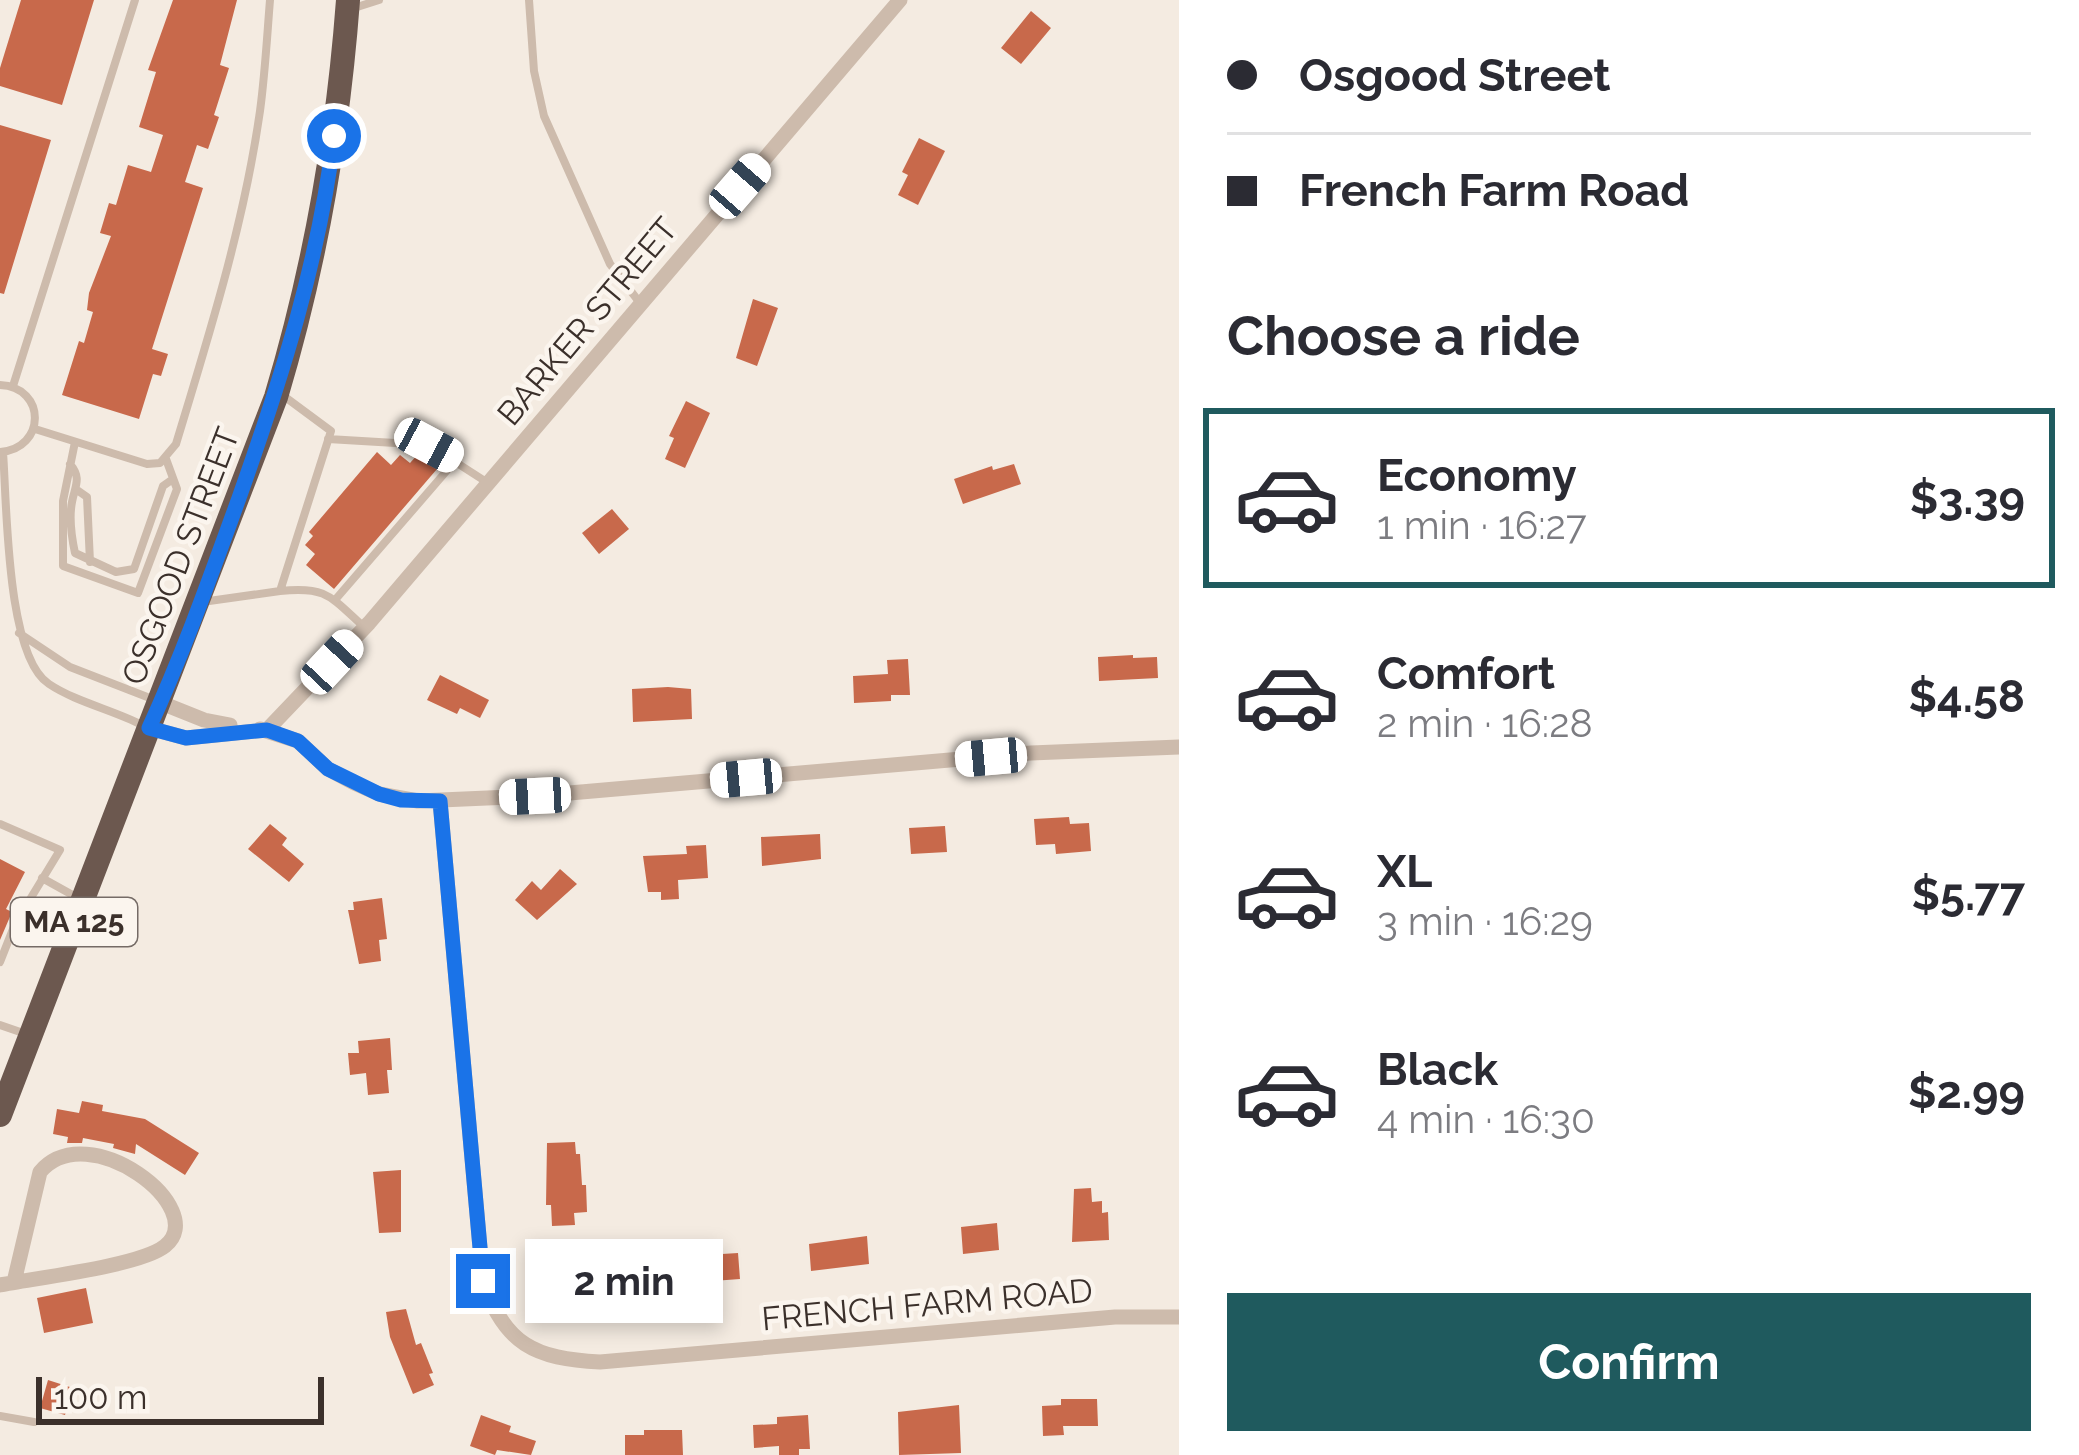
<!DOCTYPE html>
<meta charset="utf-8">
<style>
body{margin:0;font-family:Raleway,sans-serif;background:#f7f7f7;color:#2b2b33;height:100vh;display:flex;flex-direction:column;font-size:45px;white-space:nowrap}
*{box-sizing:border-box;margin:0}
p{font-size:39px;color:#7c7c81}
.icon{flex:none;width:66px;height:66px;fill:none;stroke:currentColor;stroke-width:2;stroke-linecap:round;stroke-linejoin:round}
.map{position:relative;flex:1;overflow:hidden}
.panel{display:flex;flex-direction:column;background:#fff;width:900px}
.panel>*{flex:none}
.banner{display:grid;align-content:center;height:264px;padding:0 48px;background:#fff}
.scale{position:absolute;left:36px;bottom:30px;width:288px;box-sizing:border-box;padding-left:12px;border:6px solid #3b302b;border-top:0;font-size:33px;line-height:42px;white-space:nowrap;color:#3b302b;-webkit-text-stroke:9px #fbf5ee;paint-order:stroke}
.end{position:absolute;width:54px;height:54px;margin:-27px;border:15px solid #1a73e8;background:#fff;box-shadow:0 0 0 6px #fff}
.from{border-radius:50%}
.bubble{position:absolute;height:84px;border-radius:0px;background:#fff;box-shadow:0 6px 18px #0003;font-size:39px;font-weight:700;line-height:84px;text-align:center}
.car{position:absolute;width:36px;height:72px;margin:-36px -18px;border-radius:15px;box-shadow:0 0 9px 3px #0007;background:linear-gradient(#fff 24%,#345 0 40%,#fff 0 76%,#345 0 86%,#fff 0)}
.banner b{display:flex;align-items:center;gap:42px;height:114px;font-size:45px}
.banner b+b{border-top:3px solid #e1e1e2}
.banner i{width:30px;height:30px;background:#2b2b33}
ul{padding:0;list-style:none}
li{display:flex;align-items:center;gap:36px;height:180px;margin:0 24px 18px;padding:0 24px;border:6px solid transparent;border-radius:0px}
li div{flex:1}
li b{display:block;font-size:45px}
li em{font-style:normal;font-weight:700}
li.selected{border-color:#1f5a5e}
li>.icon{width:108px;height:108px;stroke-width:1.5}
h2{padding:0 48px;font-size:54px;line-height:144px}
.button{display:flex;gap:24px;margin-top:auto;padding:24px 48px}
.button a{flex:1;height:138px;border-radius:0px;background:#1f5a5e;color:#fff;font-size:48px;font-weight:700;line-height:138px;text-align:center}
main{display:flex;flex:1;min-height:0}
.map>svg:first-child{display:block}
.building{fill:#c8694b}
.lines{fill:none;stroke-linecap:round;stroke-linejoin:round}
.service{stroke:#cdbbac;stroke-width:8}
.minor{stroke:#cdbbac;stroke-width:15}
.trunk{stroke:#6c584f;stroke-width:24}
.route{stroke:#1a73e8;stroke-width:15}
.labels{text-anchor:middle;stroke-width:9;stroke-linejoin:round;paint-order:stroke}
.shield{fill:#fbf5ee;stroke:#756b66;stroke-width:3}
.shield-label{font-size:30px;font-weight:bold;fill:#3b302b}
.street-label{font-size:33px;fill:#3b302b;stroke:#fbf5ee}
</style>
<main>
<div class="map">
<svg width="1179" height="1455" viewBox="0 0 1179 1455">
<rect width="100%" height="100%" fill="#f4ebe1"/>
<path class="building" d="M21,0h73l-32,105 -62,-19v-18z
M173,0h64l-17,65 9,3 -15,47 5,2 -11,32 -11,-4 -12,37 18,6 -51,161 16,5 -7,22 -8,-2 -14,45 -77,-24 17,-54 5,2 9,-31 -6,-2 2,-17 22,-57 -11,-3 9,-30 7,2 12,-40 23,7 12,-37 -24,-8 17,-55 -8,-2z
M1031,11l20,17 -30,36 -20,-16z
M0,125l51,15 -47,154 -4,-1z
M919,138l26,13 -27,54 -20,-10 10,-20 -6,-3z
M753,299l25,9 -21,58 -21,-8z
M686,401l24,12 -25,55 -20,-9 9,-21 -5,-2z
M377,452l14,13 9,-10 10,8 9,-10 18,16 -103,120 -28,-24 9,-11 -10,-9 8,-9 -4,-4z
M1014,464l7,20 -58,20 -9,-25 38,-13 1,4z
M612,509l17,20 -30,25 -17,-21z
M1133,655v3l24,-1 1,21 -59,3 -1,-24z
M908,659l2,36h-19v6l-37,2 -1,-27 35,-2 -1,-14z
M440,675l49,25 -9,18 -20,-10 -3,6 -30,-14z
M668,687l23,2 1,30 -59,3 -1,-33z
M1069,817l1,7 19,-1 2,28 -35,3 -1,-10 -19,1 -2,-26z
M270,824l17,14 -5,7 22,19 -15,18 -41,-33z
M945,826l2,26 -36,2 -2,-26z
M820,834l1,25 -59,7 -1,-29z
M706,845l2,33 -30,2 1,19 -18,1v-8h-13l-5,-36 44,-2 -1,-8z
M0,859l25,13 -19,37 6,3 -12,28z
M560,869l17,15 -40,36 -22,-20 17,-19 9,9z
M382,898l5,41 -8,1 2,21 -22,3 -11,-54h6l-1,-8z
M390,1038l2,32h-5l2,23 -21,2 -2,-22 -16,2 -2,-22h11l-1,-12z
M82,1101l21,4 -1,6 43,8 54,34 -14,22 -49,-31 -1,10 -22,-6 1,-4 -31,-6 -1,5h-15l1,-6 -15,-3 4,-25 22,4z
M575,1142l1,12h4l2,31h4l1,27 -13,1 1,12 -23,1 -1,-21h-5l1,-62z
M401,1170v62l-22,1 -6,-61z
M1091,1188l1,14 10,-1v12l6,-1 1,28 -37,2 2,-53z
M997,1223l2,27 -36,4 -2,-27z
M867,1236l2,28 -58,7 -2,-27z
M721,1245l1,9 16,-1 2,26 -54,4 -2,-27h9l-1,-10z
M86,1288l7,35 -49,10 -7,-35z
M406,1309l10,36 5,-2 12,30 -4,1 5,11 -21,9 -23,-57 -4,-25z
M48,1380l25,8 -8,27 -25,-7z
M1061,1399h36l1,27h-35l1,9 -21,1 -1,-30 19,-1z
M959,1405l2,48 -62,2 -1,-43z
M481,1415l30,11 -2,6 27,9 -5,14 -34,-5 -2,5 -25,-9z
M808,1415l2,34h-11v6h-20v-9l-25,2 -1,-23 24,-1v-7z
M644,1430h38l1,25h-58v-20h19z"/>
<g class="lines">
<path class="service" d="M529,0l5,71 10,45 66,148 30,39
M354,8l25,-8
M0,385c47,2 46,64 0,67
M13,386l122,-386
M35,429l112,35 13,-1 16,-19c33,-109 68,-220 84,-333 5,-37 7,-74 10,-111
M328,439l101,6 59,38
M75,442l-12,59v65l75,27 39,-104 -11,-30
M3,452c4,52 3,204 46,232 27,18 64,26 93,41
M70,464c12,14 5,22 2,38 -3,15 0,37 3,51l41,19 18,-3 29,-83 10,-7
M77,490l10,7 3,65
M280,591c46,-5 50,5 83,35
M335,600l121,-140
M202,602l78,-11 51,-160 -50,-37
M19,633l51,34 85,33
M0,824l60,26 -45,74 -15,38
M42,878l36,20
M0,1025l29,10
M0,1416l34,6"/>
<path class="minor" d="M159,702l45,18 26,5
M149,728l37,10 81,-8 102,-107 531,-623
M260,729l38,12 30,28 26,14 25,11 39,7 117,-5 496,-43 148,-6
M440,801l43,480c21,63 52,78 117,81l515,-45h64
M0,1285c35,-7 140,-19 165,-39 47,-37 -77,-131 -125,-74l-26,110"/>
<path class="trunk" d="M0,1115l276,-718c39,-130 62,-262 72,-397"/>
</g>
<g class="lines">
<path class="route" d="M334,136c-15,125 -53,244 -95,362 -28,77 -56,156 -90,230l37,10 81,-8 31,11 30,28 51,25 22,6 39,1 43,480"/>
</g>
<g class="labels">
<rect class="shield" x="11" y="898" width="126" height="48" rx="9"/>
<g class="shield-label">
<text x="74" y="932">MA 125</text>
</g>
<g class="street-label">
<text transform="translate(587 321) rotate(-50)" y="12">BARKER STREET</text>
<text transform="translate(180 556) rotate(-69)" y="12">OSGOOD STREET</text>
<text transform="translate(927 1304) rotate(-5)" y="12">FRENCH FARM ROAD</text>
</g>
</g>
</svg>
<div class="scale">100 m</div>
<i class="end from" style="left:334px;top:136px"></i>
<i class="end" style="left:483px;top:1281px"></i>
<div class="bubble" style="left:525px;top:1239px;width:198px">2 min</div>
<i class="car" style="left:740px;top:186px;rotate:41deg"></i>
<i class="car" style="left:429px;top:445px;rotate:118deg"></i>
<i class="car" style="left:332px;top:662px;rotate:43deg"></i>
<i class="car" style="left:991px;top:757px;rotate:265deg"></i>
<i class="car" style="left:746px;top:778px;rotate:265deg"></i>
<i class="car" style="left:535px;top:796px;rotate:267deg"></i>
</div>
<section class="panel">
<div class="banner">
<b><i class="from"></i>Osgood Street</b>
<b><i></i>French Farm Road</b>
</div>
<h2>Choose a ride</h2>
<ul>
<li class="selected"><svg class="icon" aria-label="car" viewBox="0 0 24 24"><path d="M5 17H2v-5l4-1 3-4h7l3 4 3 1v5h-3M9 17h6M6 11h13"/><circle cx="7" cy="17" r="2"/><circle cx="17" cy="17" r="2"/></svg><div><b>Economy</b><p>1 min · 16:27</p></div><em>$3.39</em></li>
<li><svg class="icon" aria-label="car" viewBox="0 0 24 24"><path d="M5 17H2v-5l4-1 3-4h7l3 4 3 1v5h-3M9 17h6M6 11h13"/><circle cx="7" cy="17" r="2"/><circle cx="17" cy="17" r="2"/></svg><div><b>Comfort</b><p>2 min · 16:28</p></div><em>$4.58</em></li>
<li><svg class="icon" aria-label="car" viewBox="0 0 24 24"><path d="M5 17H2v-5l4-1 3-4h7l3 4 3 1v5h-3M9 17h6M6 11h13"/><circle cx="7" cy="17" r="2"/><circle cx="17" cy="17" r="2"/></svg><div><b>XL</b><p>3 min · 16:29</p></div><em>$5.77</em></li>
<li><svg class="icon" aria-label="car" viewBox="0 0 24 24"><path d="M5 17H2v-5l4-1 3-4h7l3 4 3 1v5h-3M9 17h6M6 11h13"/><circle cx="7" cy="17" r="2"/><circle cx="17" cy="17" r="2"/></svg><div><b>Black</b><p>4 min · 16:30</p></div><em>$2.99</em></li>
</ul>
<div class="button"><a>Confirm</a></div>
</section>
</main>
